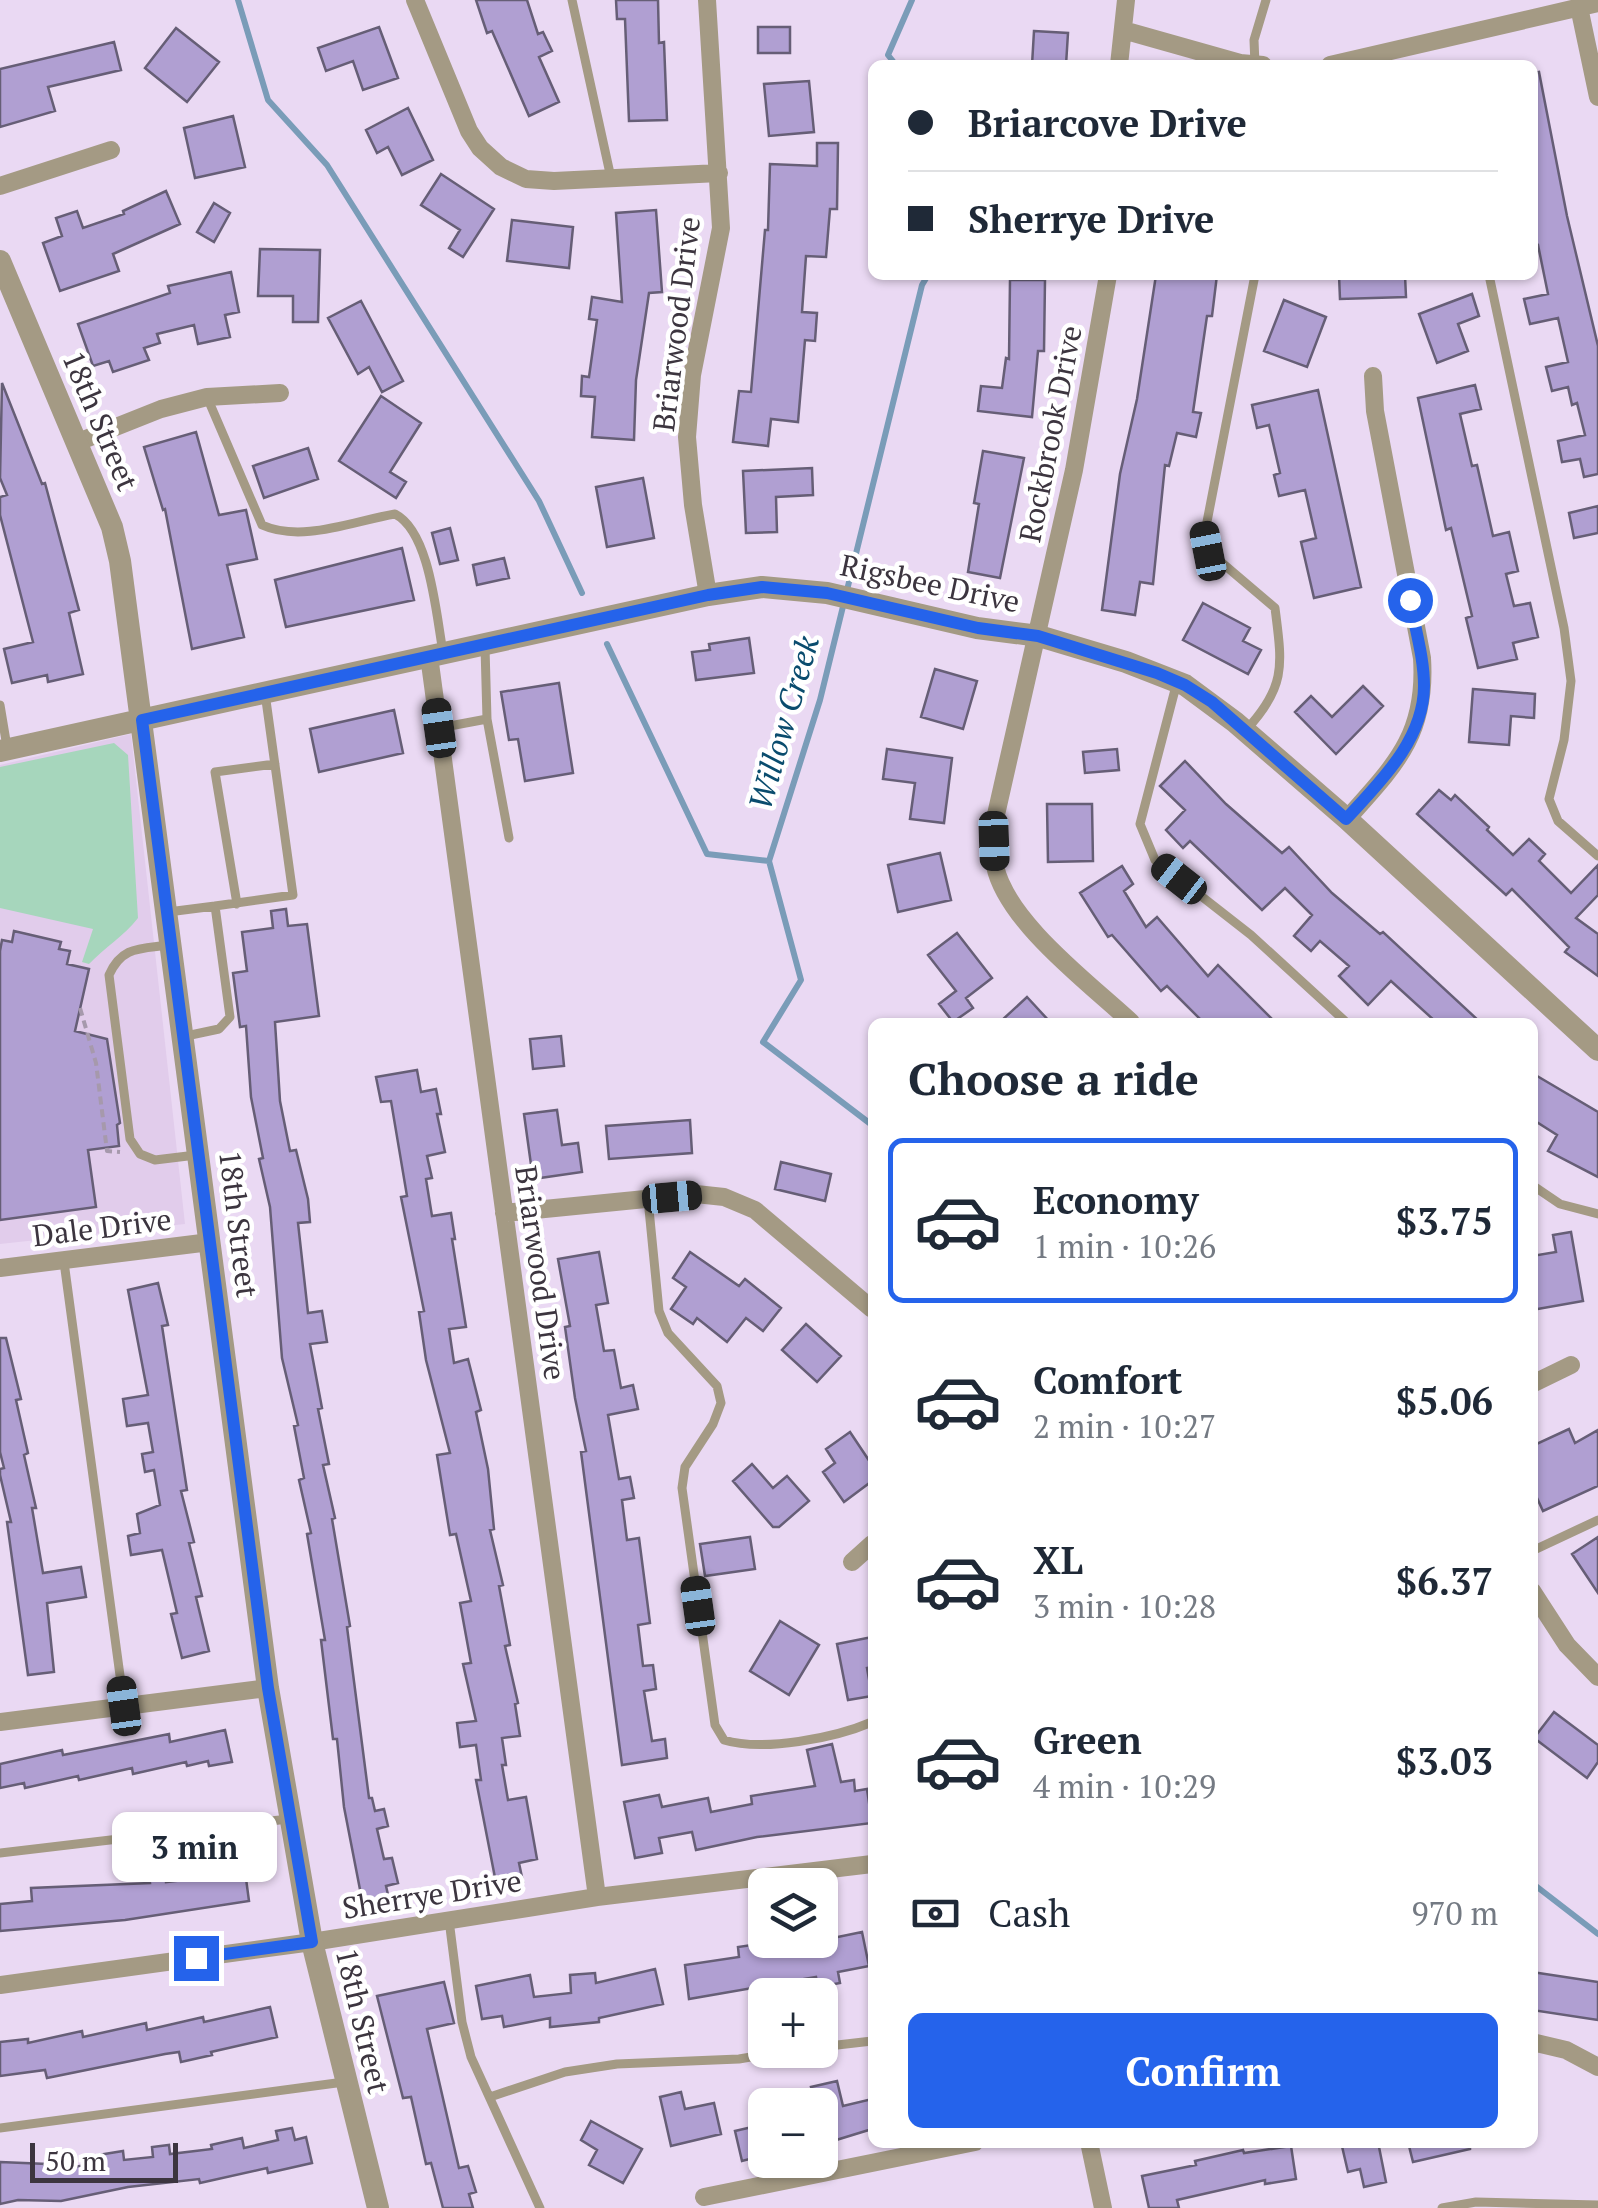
<!DOCTYPE html>
<meta charset="utf-8">
<style>
body{margin:0;font-family:"PT Serif",serif;background:#f2f2f3;color:#1f2937;height:100vh;display:flex;flex-direction:column;font-size:38px;white-space:nowrap}
*{box-sizing:border-box;margin:0}
p{font-size:32px;color:#747a83}
.icon{flex:none;width:55px;height:55px;fill:none;stroke:currentColor;stroke-width:2;stroke-linecap:round;stroke-linejoin:round}
.map{position:relative;flex:1;overflow:hidden}
.panel{position:absolute;left:868px;top:1018px;width:670px;height:1130px;display:flex;flex-direction:column;background:#fff;border-radius:15px;box-shadow:0 2px 8px #0004}
.panel>*{flex:none}
.guide{position:absolute;left:868px;top:60px;width:670px;height:220px;border-radius:15px;box-shadow:0 2px 8px #0004;display:grid;align-content:center;height:220px;padding:0 40px;background:#fff}
.controls{position:absolute;left:748px;top:1868px;display:grid;gap:20px}
.controls a{display:grid;place-items:center;width:90px;height:90px;border-radius:15px;background:#fff;box-shadow:0 2px 8px #0004;font-size:50px}
.scale{position:absolute;left:30px;bottom:25px;width:148px;box-sizing:border-box;padding-left:10px;border:5px solid #3c353f;border-top:0;font-size:28px;line-height:35px;white-space:nowrap;color:#3c353f;-webkit-text-stroke:8px #fff;paint-order:stroke}
.end{position:absolute;width:45px;height:45px;margin:-22px;border:12px solid #2563eb;background:#fff;box-shadow:0 0 0 5px #fff}
.from{border-radius:50%}
.bubble{position:absolute;height:70px;border-radius:15px;background:#fff;box-shadow:0 2px 8px #0004;font-size:32px;font-weight:700;line-height:70px;text-align:center}
.car{position:absolute;width:30px;height:60px;margin:-30px -15px;border-radius:12px;box-shadow:0 0 8px 2px #0007;background:linear-gradient(#222 24%,#8ab4d8 0 40%,#222 0 76%,#8ab4d8 0 86%,#222 0)}
.guide b{display:flex;align-items:center;gap:35px;height:95px;font-size:38px}
.guide b+b{border-top:2px solid #e0e1e3}
.guide i{width:25px;height:25px;background:#1f2937}
ul{padding:0;list-style:none}
li{display:flex;align-items:center;gap:30px;height:165px;margin:0 20px 15px;padding:0 20px;border:5px solid transparent;border-radius:15px}
li div{flex:1}
li b{display:block;font-size:38px}
li em{font-style:normal;font-weight:700}
li.active{border-color:#2563eb}
li>.icon{width:90px;height:90px;stroke-width:1.5}
h2{padding:0 40px;font-size:45px;line-height:120px}
.pay{display:flex;align-items:center;gap:25px;height:110px;padding:0 40px;font-size:38px}
.pay p{margin-inline-start:auto}
.cta{display:flex;gap:20px;margin-top:auto;padding:20px 40px}
.cta a{flex:1;height:115px;border-radius:15px;background:#2563eb;color:#fff;font-size:40px;font-weight:700;line-height:115px;text-align:center}
.map>svg:first-child{display:block}
.built{fill:#e1cceb}
.green{fill:#a6d6bc}
.lines{fill:none;stroke-linecap:round;stroke-linejoin:round}
.stream{stroke:#7a9cb8;stroke-width:6}
.building{fill:#b09fd2;stroke:#665e76;stroke-width:2.5}
.path{stroke:#a699ac;stroke-width:4;stroke-dasharray:8 5;stroke-linecap:butt}
.service{stroke:#a49a84;stroke-width:9}
.minor{stroke:#a49a84;stroke-width:18}
.tertiary{stroke:#a49a84;stroke-width:22}
.route{stroke:#2563eb;stroke-width:12}
.labels{text-anchor:middle;stroke-width:9;stroke-linejoin:round;paint-order:stroke}
.street-label{font-size:30px;fill:#3c353f;stroke:#fff}
.water-label{font-size:32px;font-style:italic;fill:#0a4c6e;stroke:#fff}
</style>
<div class="map">
<svg width="1598" height="2208" viewBox="0 0 1598 2208">
<rect width="100%" height="100%" fill="#ead9f3"/>
<path class="built" d="M131,734l54,490 -185,20v-479z"/>
<path class="green" d="M114,743l14,12 10,163c-14,18 -33,29 -49,46l-7,-2 11,-33 -93,-21v-141z"/>
<g class="lines">
<path class="stream" d="M238,0l30,100 59,65 212,336 43,92
M896,65l-8,-10 24,-55
M607,644l100,210 62,7
M872,1125l-109,-83 38,-62 -32,-119 51,-161 102,-415 6,-10
M1532,1883l66,51"/>
</g>
<path class="building" d="M476,0h51l11,34 5,-2 9,19 -13,6 20,45 -30,14 -37,-85 -5,2z
M616,0h42l1,43 5,-1 3,78 -38,1 -4,-102h-8z
M379,27l19,51 -35,12 -10,-29 -27,10 -8,-23z
M758,27h32v26h-32z
M176,28l43,34 -32,40 -42,-34z
M1034,31l34,2 -2,32h-34z
M114,42l7,28 -73,17 7,24 -55,16v-58z
M1539,72l28,144 31,130v128l-14,3 -4,-18 -18,3 -4,-21 27,-6 -8,-32 -5,2 -4,-18 -16,4 -6,-24 22,-5 -10,-44 -28,6 -6,-25 24,-5 -10,-49 -6,1v-173z
M809,81l5,51 -45,4 -5,-52z
M408,108l25,52 -31,15 -14,-28 -11,6 -11,-23z
M233,116l12,51 -50,11 -11,-50z
M817,143h21l-1,66h-7l-4,48 -20,-1 -4,56 15,1 -2,28 -10,-1 -7,82 -27,-3 -3,27 -35,-4 6,-51 12,1 14,-162h3l2,-66 47,2z
M441,174l53,35 -31,48 -14,-9 11,-18 -39,-25z
M166,191l14,33 -67,30 6,17 -59,20 -17,-48 19,-7 -6,-18 21,-7 6,17 41,-14 -1,-3z
M214,203l16,10 -16,29 -17,-10z
M656,210l6,82 -13,1 -13,87 -2,60 -42,-3 3,-40 -14,-1 1,-20 7,1 8,-57 -8,-1 3,-22 30,5 -6,-89z
M512,220l61,7 -4,41 -62,-7z
M260,249l60,1 -2,72h-25v-26h-35z
M231,272l8,40 -14,3 5,22 -32,7 -4,-19 -37,9 3,9 -16,5 5,12 -36,12 -4,-11 -16,5 -15,-42 92,-31 -2,-7z
M1156,275h61l-5,41h-5l-14,96 8,1 -5,24 -19,-4 -8,33 -4,-1 -12,119 -13,-2 -5,33 -33,-5 18,-136 17,-75z
M1339,275h66l1,22 -66,2z
M1010,280h35l-1,71h-6l-6,66 -54,-6 3,-25 21,2 4,-30 3,1z
M1472,294l7,22 -21,8 10,27 -31,12 -18,-49z
M1284,300l42,17 -19,50 -43,-16z
M361,301l42,80 -21,11 -13,-25 -11,7 -30,-56z
M2,383l40,101 3,-1 34,127 -10,3 14,61 -35,8 -1,-7 -35,8 -8,-34 29,-7 -33,-127v-18l7,-2 -7,-17z
M1475,385l6,24 -21,5 12,52 5,-1 16,71 16,-4 9,39 -12,3 8,32 16,-3 8,34 -25,6 4,16 -39,9 -12,-50 6,-2 -21,-88 -5,2 -28,-132z
M1318,390l43,197 -47,11 -13,-56 15,-4 -11,-48 -26,6 -5,-21 6,-2 -11,-48 -12,3 -5,-23z
M381,396l40,27 -31,49 16,10 -10,16 -57,-37z
M196,432l23,83 27,-5 11,49 -30,6 17,72 -52,12 -27,-140 -2,1 -19,-63z
M308,448l10,31 -54,19 -11,-32z
M983,451l41,7 -24,120 -32,-6 11,-68 -5,-1z
M812,468l1,27 -37,2 1,35 -31,1 -3,-62z
M643,478l11,60 -47,9 -11,-60z
M1598,506v27l-24,5 -5,-25z
M450,528l8,32 -18,4 -8,-31z
M402,548l12,52 -128,27 -11,-47z
M504,558l5,20 -32,7 -4,-20z
M1203,603l47,25 -7,13 18,9 -13,24 -65,-34z
M749,638l5,35 -58,7 -4,-28 18,-2 -1,-6z
M935,669l42,12 -14,48 -42,-12z
M559,683l14,90 -48,8 -7,-42 -9,1 -8,-48z
M1363,686l20,20 -47,48 -41,-42 16,-16 21,21z
M1473,689l62,5 -1,24 -23,-2 -2,29 -40,-3z
M394,710l9,43 -84,19 -9,-43z
M887,749l65,9 -8,65 -34,-4 5,-36 -32,-4z
M1117,749l2,21 -34,3 -2,-21z
M1185,761l41,43 56,49 7,-6 43,46 48,41 3,-2 97,90h-44l-45,-41 -23,24 -29,-29 10,-10 -29,-25 -9,10 -17,-15 18,-21 -27,-27 -23,22 -72,-69 -7,7 -17,-18 19,-20 -25,-24z
M1439,790l12,10 4,-5 34,32 -2,3 26,25 16,-16 16,15 -6,7 32,32 27,-28v30l-22,23 22,16v42l-33,-24 4,-5 -57,-58 -6,6 -89,-81z
M1047,804h45l1,57 -45,1z
M940,853l11,47 -53,12 -10,-47z
M1122,866l11,18 -9,7 22,36 11,-10 51,59 10,-11 57,57h-72l-36,-36 -6,5 -49,-56 -4,2 -28,-44z
M286,909l2,17 19,-2 12,92 -44,6 5,79 10,50 6,-1 12,49 2,23 -12,1 10,90 14,-2 5,31 -17,2 12,64 -4,1 11,55 -6,1 12,53 -3,1 18,107 -3,1 22,171h3l3,13 9,-2 4,17 -11,3 7,30 8,-1 6,25 -12,3 3,13 -26,6 -19,-98 -7,-68h-4l-12,-99h4l-18,-106 4,-1 -12,-53 5,-2 -10,-52 4,-1 -16,-67 -12,-151 -11,-48 4,-1 -12,-61 -5,-71 -6,1 -7,-54 14,-2 -5,-39 31,-4 -2,-17z
M14,931l47,11 -2,7 11,2 -3,13 22,5 -14,62 32,8 13,84 -3,2 2,21 -31,4 8,57 -96,13v-269l2,-11 10,2z
M957,933l35,45 -26,20 7,10 -20,14 -14,-18 17,-13 -28,-36z
M1027,997l23,25h-50z
M561,1036l3,30 -31,3 -3,-30z
M417,1070l4,22 15,-3 5,25h-4l8,38 -18,4 5,22 -6,1 6,37 19,-3 4,26h-3l14,88 -17,2 5,34 14,-4 13,51 -5,2 12,57 6,60 -4,1 13,55 -4,1 11,59 -5,1 13,57 -3,1 5,32 -18,2 4,27h-4l6,35 18,-3 11,62 -18,4 4,19 -26,6 -21,-108h5l-5,-35 -16,2 -3,-24 19,-2 -13,-57 8,-1 -11,-60 11,-2 -15,-67 -6,1 -13,-80 13,-2 -24,-93 -7,-48 5,-1 -23,-114 6,-1 -16,-95 -10,1 -5,-25z
M1532,1073l66,39v65l-50,-26 9,-16 -25,-16z
M557,1110l5,35 16,-2 4,29 -49,7 -9,-65z
M690,1120l2,33 -83,6 -3,-33z
M781,1162l50,12 -6,27 -50,-12z
M1571,1232l12,69 -51,9v-54l24,-4 -3,-17z
M599,1252l9,51 -12,2 8,46 10,-1 7,38 12,-3 5,24 -30,6 11,64 11,-2 4,21 -12,2 5,40 12,-2 11,85 -12,2 5,41 10,-1 3,24 -12,2 8,50 13,-2 2,19 -45,7 -41,-313 5,-1 -11,-53 -10,-71 5,-1 -12,-67z
M690,1252l49,34 6,-7 36,29 -18,23 -17,-13 -19,24 -30,-24 -4,6 -22,-15 15,-22 -13,-9z
M158,1283l10,42 -6,1 25,164 -6,1 13,51 -5,1 13,53 -6,1 13,54 -27,7 -11,-44 6,-1 -15,-63 -31,5 -3,-19 12,-3 -3,-19 23,-9 -6,-35 -9,2 -3,-18 11,-2 -5,-29 -21,3 -4,-27 25,-4 -20,-105z
M806,1324l35,32 -24,26 -35,-32z
M0,1338h6l15,61 -5,1 12,53 -4,2 12,53h-4l11,65 38,-6 5,30 -39,6 7,69 -26,3 -21,-153h4l-11,-47v-6l4,-1 -4,-16z
M1569,1429l6,14 23,-13v56l-55,25 -11,-24v-41z
M850,1432l22,33v16l-28,21 -21,-30 12,-9 -9,-14z
M752,1464l21,24 14,-12 22,25 -30,26h-6l-40,-46z
M750,1537l5,32 -50,7 -5,-32z
M1598,1537v56l-26,-39z
M780,1621l39,24 -30,50 -39,-24z
M872,1637v30l-5,1 5,28 -24,4 -11,-56z
M1554,1712l44,33v17l-11,16 -53,-40z
M225,1730l7,32 -23,4 -1,-5 -21,5 -1,-4 -53,12 -1,-6 -53,12 -1,-4 -53,12 -1,-5 -24,5v-24l62,-14 1,5 106,-21 1,8z
M832,1744l9,38 13,-2 1,11 12,-2 5,34 -115,14 -61,13 -4,-18 -33,6 3,15 -27,5 -11,-56 35,-7 3,12 46,-9 3,14 41,-8 -1,-8 64,-10 -8,-36z
M233,1863l1,10 11,-2 4,30 -124,19 -125,11v-27l32,-3 -1,-13 119,-5 -1,-8 16,-2 1,9 18,-2 31,-4 -1,-10z
M862,1932l7,34 -31,6 2,11 -22,4 -2,-10 -127,22 -4,-34 54,-8 -1,-10 49,-7h12v5z
M655,1969l8,35 -64,14v4l-49,5v-9l-46,9 -2,-11 -20,3 -6,-33 54,-11 4,22 37,-4 -1,-18 25,-2 1,10z
M1532,1972l66,10v38l-66,-10z
M444,1982l10,41 -27,6 32,139 9,-2 8,26 -7,2 4,14h-30l-12,-45 -5,1 -15,-67 -8,1 -26,-102z
M270,2007l7,30 -66,15 1,3 -31,7 -2,-10 -14,2 -118,24 -2,-8 -45,6v-34l28,-3v4l54,-12 1,6 63,-14 1,7 56,-13 1,5z
M837,2081l6,25 29,-7v30l-52,16v-40h-4l-5,-18z
M681,2092l4,17 29,-6 7,31 -50,12 -11,-49z
M591,2121l51,28 -19,34 -34,-18 8,-15 -16,-10z
M765,2124v31l-23,6 -7,-30z
M292,2128l3,12 11,-3 6,26 -44,10 -1,-5 -67,15 -1,-4 -71,8 -67,14 -43,-1 -18,4v-42l47,2v7l46,-7 -1,-8 31,-5 1,9 29,-3 -1,-10 17,-2 1,9 42,-5 -1,-4 31,-7 2,10 34,-8 -2,-9z
M1341,2142h37l8,40 -22,5 -4,-18 -12,3z
M1408,2142h62v7l-57,13z
M1291,2146l5,33 -31,5v-4l-88,20 2,8h-30l-7,-32 54,-11 -1,-4 48,-11 1,3z"/>
<g class="lines">
<path class="path" d="M80,1008l16,55 11,88 13,1"/>
<path class="service" d="M572,0l39,178
M1255,65l-1,-25 12,-40
M1489,275l75,353 7,53 -7,59 -15,59 9,22 40,35
M207,397l55,128c40,18 91,-4 133,-11 35,18 41,100 48,138
M485,647l2,72 22,119
M1177,682l-37,142 15,36 96,75 95,87
M0,705l7,42
M439,728l48,-9
M1246,730c41,-44 36,-66 29,-122l-67,-57 -3,-19 50,-257
M237,904l-22,-132 60,-8
M168,912l47,-6
M169,945c-29,4 -47,1 -60,30l21,164 10,15 15,6 41,-5
M186,1036l33,-7 11,-12 -15,-111 78,-11 -28,-202
M1532,1185l28,19 38,10
M648,1199l11,112 9,22 49,53 4,17 -8,21 -28,43 -3,21 33,237 9,15c39,12 111,-2 148,-18
M64,1262l60,443
M1532,1551l66,-31
M0,1853l288,-34
M449,1920l13,102 9,35 69,151
M820,2047l52,-6
M490,2097l75,-25 52,-8 122,-5 53,-9
M0,2128l344,-46
M1442,2208l34,-6 122,3"/>
<path class="minor" d="M415,0l54,131 11,17 21,19 25,12 28,2 165,-8
M707,0l14,228 -29,147 -5,62 6,68 15,90
M1579,7l19,90
M1123,30l117,33 23,2
M1119,65l7,-65
M1330,65l268,-62
M0,186l111,-36
M1108,275l-34,195 -79,349c-1,15 -4,32 0,47 12,56 94,117 136,156
M78,442l83,-33 46,-12 73,-4
M429,656l168,1241
M1347,819c48,-54 80,-84 75,-161l-47,-247 -2,-35
M504,1213l192,-19 28,3 31,13 117,99
M0,1268l210,-26
M1532,1384l39,-19
M852,1562l20,-18
M1532,1591l35,54 31,32
M0,1722l268,-34
M0,1985l312,-43 285,-45 275,-33
M1532,2042l34,8 32,17
M1089,2142l14,66
M704,2197l271,-55"/>
<path class="tertiary" d="M0,261l112,266 8,34 148,1127 44,254 66,266
M0,751l708,-156 54,-8 65,6 150,35 62,8 87,26 59,23 50,37 112,97 251,231"/>
</g>
<g class="lines">
<path class="route" d="M196,1958l116,-16 -44,-254 -126,-968 566,-125 54,-8 65,6 151,35 60,8 119,37 28,12 27,17 134,117c34,-37 78,-79 78,-133 0,-29 -9,-57 -14,-86"/>
</g>
<g class="labels">
<g class="street-label">
<text transform="translate(677 324) rotate(-83)" y="10">Briarwood Drive</text>
<text transform="translate(100 421) rotate(67)" y="10">18th Street</text>
<text transform="translate(1051 434) rotate(-79)" y="10">Rockbrook Drive</text>
<text transform="translate(930 584) rotate(12)" y="10">Rigsbee Drive</text>
<text transform="translate(238 1224) rotate(83)" y="10">18th Street</text>
<text transform="translate(102 1228) rotate(-7)" y="10">Dale Drive</text>
<text transform="translate(540 1273) rotate(82)" y="10">Briarwood Drive</text>
<text transform="translate(432 1895) rotate(-9)" y="10">Sherrye Drive</text>
<text transform="translate(362 2021) rotate(77)" y="10">18th Street</text>
</g>
<g class="water-label">
<text transform="translate(784 723) rotate(-74)" y="11">Willow Creek</text>
</g>
</g>
</svg>
<div class="controls">
<a><svg class="icon" aria-label="layers" viewBox="0 0 24 24"><path d="M12 4l9 5-9 5-9-5zM3 14l9 5 9-5"/></svg></a>
<a>+</a>
<a>−</a>
</div>
<div class="scale">50 m</div>
<i class="end from" style="left:1410px;top:600px"></i>
<i class="end" style="left:196px;top:1958px"></i>
<div class="bubble" style="left:112px;top:1812px;width:165px">3 min</div>
<i class="car" style="left:1208px;top:551px;rotate:349deg"></i>
<i class="car" style="left:439px;top:728px;rotate:352deg"></i>
<i class="car" style="left:994px;top:841px;rotate:178deg"></i>
<i class="car" style="left:1179px;top:879px;rotate:308deg"></i>
<i class="car" style="left:672px;top:1197px;rotate:85deg"></i>
<i class="car" style="left:698px;top:1606px;rotate:352deg"></i>
<i class="car" style="left:124px;top:1706px;rotate:352deg"></i>
<div class="guide">
<b><i class="from"></i>Briarcove Drive</b>
<b><i></i>Sherrye Drive</b>
</div>
<section class="panel">
<h2>Choose a ride</h2>
<ul>
<li class="active"><svg class="icon" aria-label="car" viewBox="0 0 24 24"><path d="M5 17H2v-5l4-1 3-4h7l3 4 3 1v5h-3M9 17h6M6 11h13"/><circle cx="7" cy="17" r="2"/><circle cx="17" cy="17" r="2"/></svg><div><b>Economy</b><p>1 min · 10:26</p></div><em>$3.75</em></li>
<li><svg class="icon" aria-label="car" viewBox="0 0 24 24"><path d="M5 17H2v-5l4-1 3-4h7l3 4 3 1v5h-3M9 17h6M6 11h13"/><circle cx="7" cy="17" r="2"/><circle cx="17" cy="17" r="2"/></svg><div><b>Comfort</b><p>2 min · 10:27</p></div><em>$5.06</em></li>
<li><svg class="icon" aria-label="car" viewBox="0 0 24 24"><path d="M5 17H2v-5l4-1 3-4h7l3 4 3 1v5h-3M9 17h6M6 11h13"/><circle cx="7" cy="17" r="2"/><circle cx="17" cy="17" r="2"/></svg><div><b>XL</b><p>3 min · 10:28</p></div><em>$6.37</em></li>
<li><svg class="icon" aria-label="car" viewBox="0 0 24 24"><path d="M5 17H2v-5l4-1 3-4h7l3 4 3 1v5h-3M9 17h6M6 11h13"/><circle cx="7" cy="17" r="2"/><circle cx="17" cy="17" r="2"/></svg><div><b>Green</b><p>4 min · 10:29</p></div><em>$3.03</em></li>
</ul>
<div class="pay"><svg class="icon" aria-label="cash" viewBox="0 0 24 24"><path d="M3 7h18v10H3z"/><circle cx="12" cy="12" r="2"/></svg>Cash<p>970 m</p></div>
<div class="cta"><a>Confirm</a></div>
</section>
</div>
